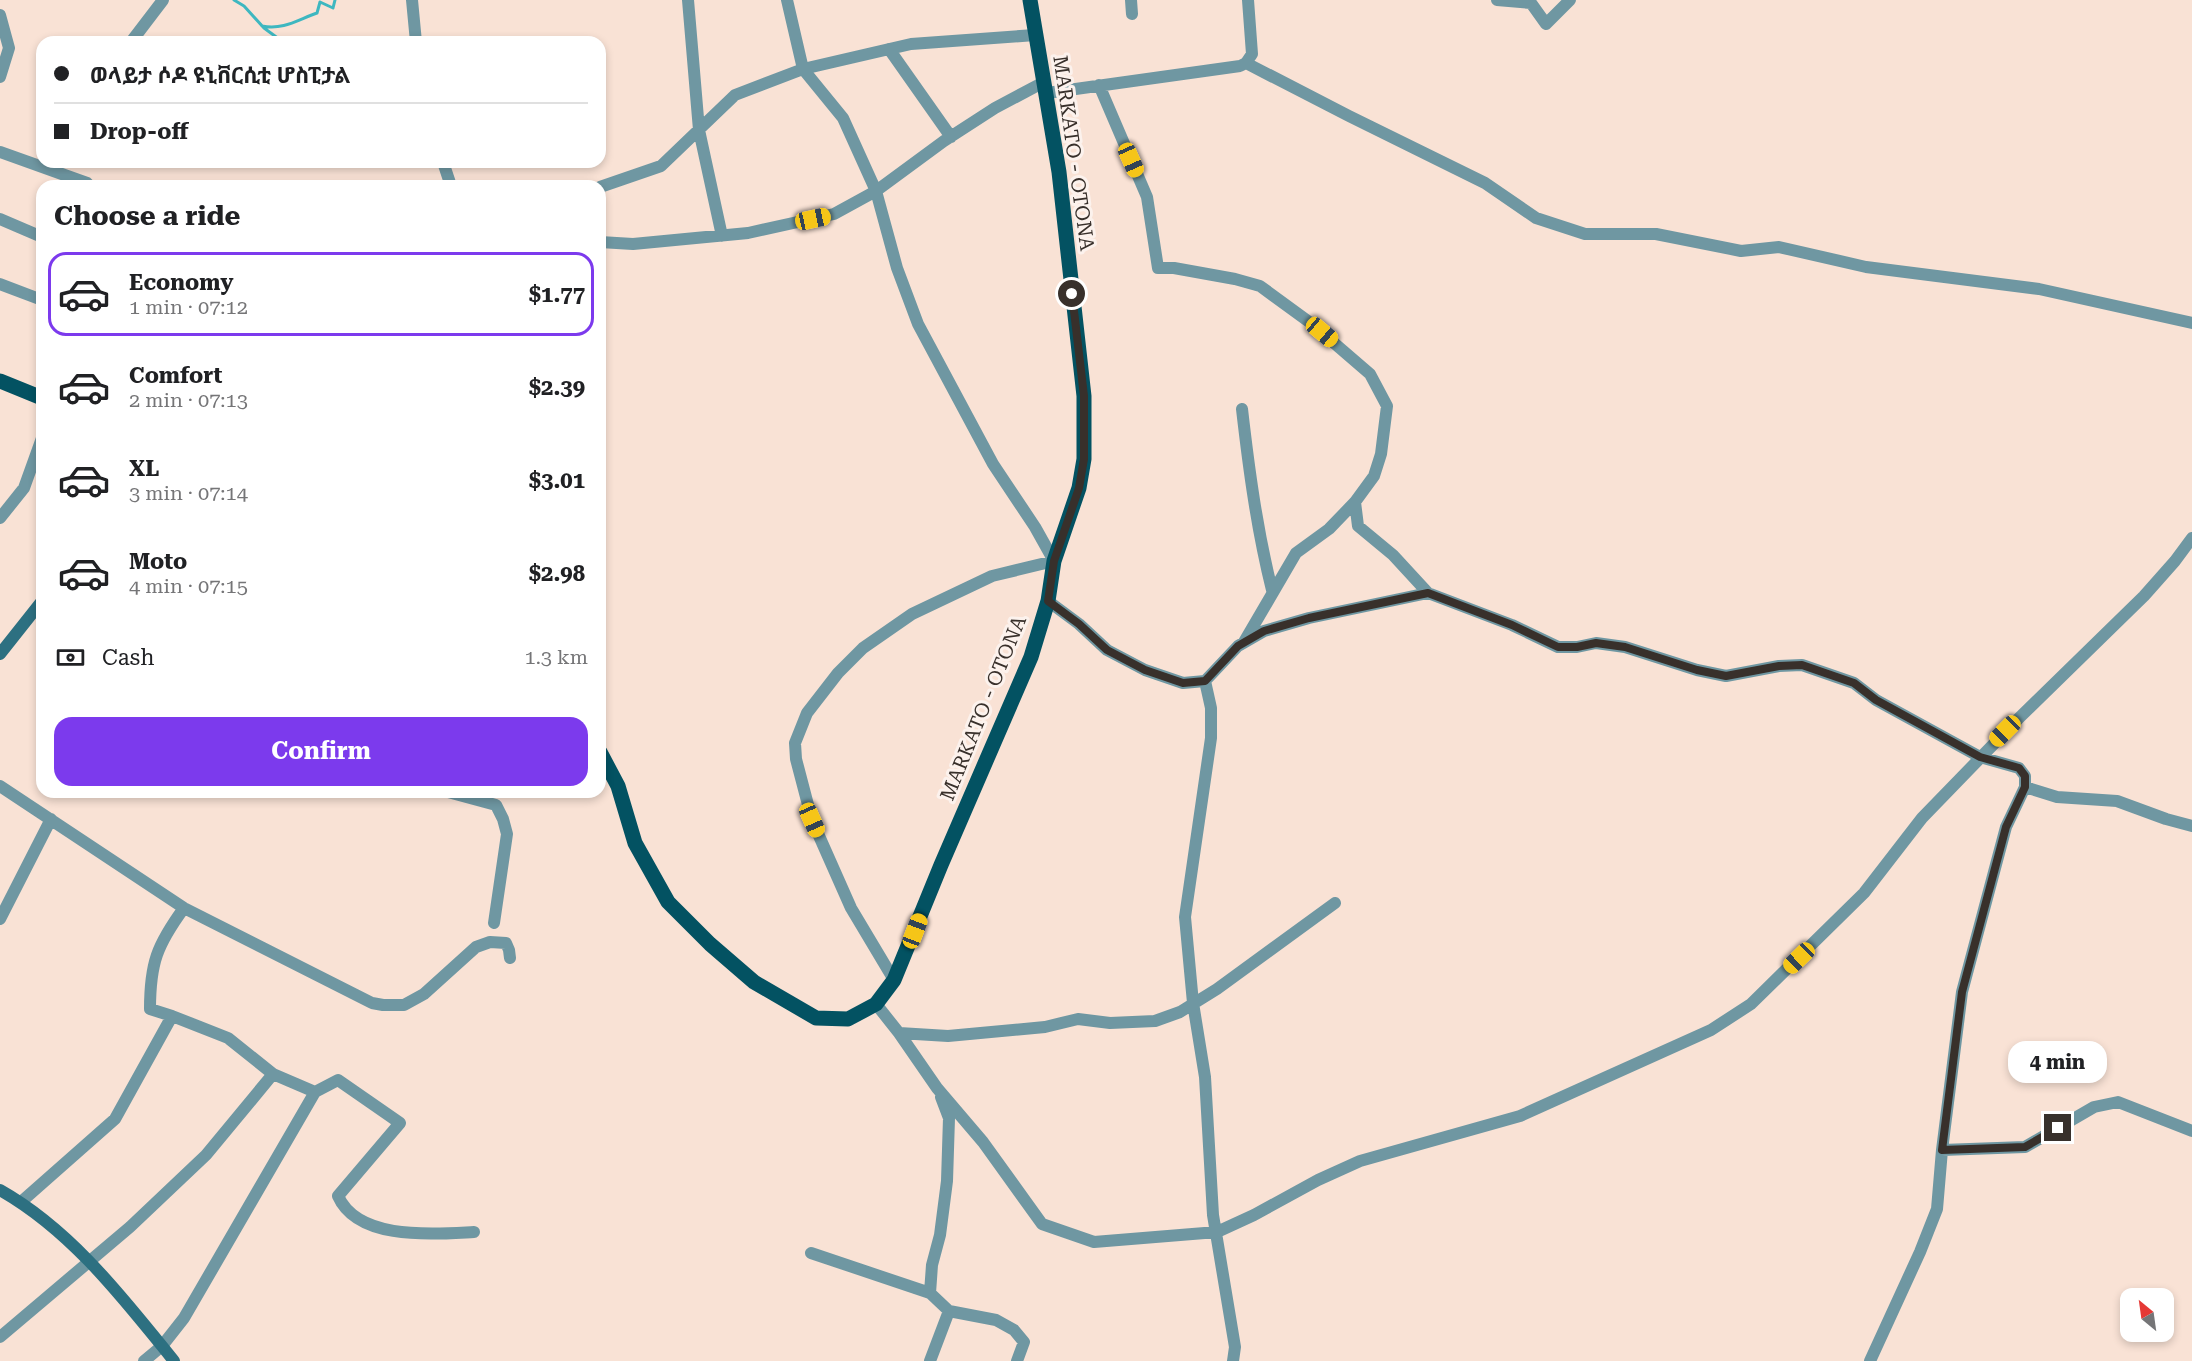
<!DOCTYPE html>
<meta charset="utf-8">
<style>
body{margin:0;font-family:"Roboto Serif","Noto Sans Ethiopic",serif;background:#f6f6f6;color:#202124;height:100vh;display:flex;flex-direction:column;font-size:22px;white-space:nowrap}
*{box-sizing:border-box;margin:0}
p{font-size:20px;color:#757577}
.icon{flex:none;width:33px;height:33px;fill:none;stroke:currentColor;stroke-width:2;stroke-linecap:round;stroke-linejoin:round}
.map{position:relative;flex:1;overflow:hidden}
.sheet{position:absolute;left:36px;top:180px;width:570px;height:618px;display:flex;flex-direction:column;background:#fff;border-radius:18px;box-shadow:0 3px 9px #0003}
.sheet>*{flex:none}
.banner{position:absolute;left:36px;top:36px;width:570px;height:132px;border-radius:18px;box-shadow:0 3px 9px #0003;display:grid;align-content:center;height:132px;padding:0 18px;background:#fff}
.needle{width:39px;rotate:331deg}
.controls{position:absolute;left:2120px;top:1288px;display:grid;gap:12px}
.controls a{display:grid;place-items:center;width:54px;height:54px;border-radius:12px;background:#fff;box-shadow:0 3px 9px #0003;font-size:30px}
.end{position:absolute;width:27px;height:27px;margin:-14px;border:8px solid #38302b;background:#fff;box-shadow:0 0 0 3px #fff}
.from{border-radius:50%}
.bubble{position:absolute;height:42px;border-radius:18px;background:#fff;box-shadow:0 3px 9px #0003;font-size:20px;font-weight:700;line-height:42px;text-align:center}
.car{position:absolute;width:18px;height:36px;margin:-18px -9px;border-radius:8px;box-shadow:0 0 4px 2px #0007;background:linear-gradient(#f5c518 24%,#345 0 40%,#f5c518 0 76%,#345 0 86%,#f5c518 0)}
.banner b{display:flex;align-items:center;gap:21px;height:57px;font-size:22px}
.banner b+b{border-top:2px solid #e0e0e0}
.banner i{width:15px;height:15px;background:#202124}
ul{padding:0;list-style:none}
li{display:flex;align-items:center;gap:18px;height:84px;margin:0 12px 9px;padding:0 6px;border:3px solid transparent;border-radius:18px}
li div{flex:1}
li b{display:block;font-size:22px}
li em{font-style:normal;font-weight:700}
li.active{border-color:#7c3aed}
li>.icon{width:54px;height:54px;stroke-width:1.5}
h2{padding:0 18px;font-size:27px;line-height:72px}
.pay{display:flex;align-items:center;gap:15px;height:66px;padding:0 18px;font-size:22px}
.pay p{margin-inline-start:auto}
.cta{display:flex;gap:12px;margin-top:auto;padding:12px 18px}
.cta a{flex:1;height:69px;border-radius:18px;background:#7c3aed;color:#fff;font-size:24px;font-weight:700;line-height:69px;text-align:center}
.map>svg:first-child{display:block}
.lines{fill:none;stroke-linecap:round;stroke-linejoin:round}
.stream{stroke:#3eb7c0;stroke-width:3}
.minor{stroke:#6f97a2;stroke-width:12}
.tertiary{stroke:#6f97a2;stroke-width:12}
.secondary{stroke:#2d7081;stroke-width:12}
.primary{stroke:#035262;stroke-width:15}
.route{stroke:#38302b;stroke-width:8}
.labels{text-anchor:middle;stroke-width:6;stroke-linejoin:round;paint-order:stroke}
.street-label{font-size:20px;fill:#38302b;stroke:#fcf2ed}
</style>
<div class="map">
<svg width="2192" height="1361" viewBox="0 0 2192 1361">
<rect width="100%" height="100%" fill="#f9e2d5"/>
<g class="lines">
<path class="stream" d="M234,0l10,6 20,22 19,14
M262,26c22,4 35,-6 55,-13l3,-11 13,6 2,-8"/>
<path class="minor" d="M412,0l4,42
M688,0l11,130 23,106
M787,0l16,69 40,49 33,73 68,-50 51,-33 49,-26
M1131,0l1,14
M1497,0l34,3 15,21 24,-24
M0,15l9,33 -9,29
M131,42l32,-42
M889,49l62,88
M1246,63l103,53 136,67 51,35 49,16h71l85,17 38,-4 87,20 173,22 153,34
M1099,85l48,112 11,71h16l61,11 25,7 52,38 58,50 17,32 -6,48 -7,22 -19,26 3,24 35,29 35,38
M1047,93l193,-27 6,-3 6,-9 -4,-54
M0,152l87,31 3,3
M443,162l8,24
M600,187l61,-21 74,-71 68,-26 108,-25 124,-9
M0,219l42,18
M600,242l33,2 115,-11 86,-19 42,-23 21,77 21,56 75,140 42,63 19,34 -62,15 -80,38 -49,34 -25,25 -31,40 -12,30 1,16 16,61 39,88 43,72
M0,284l42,16
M1242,409c7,61 15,121 30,181
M0,518l24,-30 18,-50
M1048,601l31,23 28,26 38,20 38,13 22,-2 33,-35 26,-15 45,-13 119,-25 84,32 46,22h19l19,-4 29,4 72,23 29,6 53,-10 23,-1 52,18 22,17 104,57 39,11 6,8v11l-19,40 -44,165 -20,158 -5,59 -17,43 -50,109
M1244,642l52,-89 33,-24 26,-27
M1205,681l6,27v30l-26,179 8,86 12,74 8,138 22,132 -2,14
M0,786l184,122 188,95 11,2h21l20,-11 52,-47 14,-5 16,1 3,7 1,8
M2025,787l32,10 60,4 49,18 26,7
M448,792l48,13 7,14 4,15 -13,89
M0,919l51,-100
M876,1004l23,29 38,55 46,54 59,82 52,18 123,-10 37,-17 64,-35 42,-19 160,-45 191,-86 40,-26 113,-111 58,-75 96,-99 126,-123 31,-35 17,-23
M172,1016l56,22 45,36 42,18
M899,1033l49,3 97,-9 33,-8 32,4 45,-2 25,-9 37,-23 118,-86
M1942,1150l83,-3 69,-40 24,-5 74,29
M21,1202l94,-83 57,-103 -22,-7c0,-46 7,-64 34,-101
M811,1253l119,40 19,18 47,9 18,10 10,12 -7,19
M930,1293l2,-28 8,-30 7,-54 2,-63 -8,-21
M0,1337l130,-110 76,-72 67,-81
M162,1346l22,-28 131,-226 23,-12 62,43 -62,73c20,45 95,38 136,36
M930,1361l19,-50"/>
<path class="tertiary" d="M144,1361l18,-15"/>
<path class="secondary" d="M0,654l42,-53
M0,1190c71,40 123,108 174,171"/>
<path class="primary" d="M0,381l42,17
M600,752l18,34 17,57 33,59 42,42 44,38 62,36 32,1 28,-15 18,-24 47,-115 90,-208 17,-56 6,-40 25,-73 5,-29v-63l-25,-224 -29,-172"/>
</g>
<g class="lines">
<path class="route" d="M1072,294l12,102v63l-5,29 -25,73 -6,40 31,23 28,26 38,20 38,13 22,-2 33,-35 26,-15 45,-13 119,-25 84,32 46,22h19l19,-4 29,4 72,23 29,6 53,-10 23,-1 52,18 22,17 104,57 39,11 6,8v11l-19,40 -44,165 -20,158 83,-3 33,-19"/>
</g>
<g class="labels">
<g class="street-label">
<text transform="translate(1074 153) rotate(82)" y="7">MARKATO - OTONA</text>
<text transform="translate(983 708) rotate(-68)" y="7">MARKATO - OTONA</text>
</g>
</g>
</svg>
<div class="controls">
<a><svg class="needle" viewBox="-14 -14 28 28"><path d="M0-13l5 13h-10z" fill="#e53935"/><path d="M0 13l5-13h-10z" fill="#757577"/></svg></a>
</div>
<i class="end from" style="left:1072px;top:294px"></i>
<i class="end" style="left:2058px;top:1128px"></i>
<div class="bubble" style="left:2008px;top:1041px;width:99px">4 min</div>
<i class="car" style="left:1131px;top:160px;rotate:156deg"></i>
<i class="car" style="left:813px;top:219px;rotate:78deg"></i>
<i class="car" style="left:1322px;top:332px;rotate:130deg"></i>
<i class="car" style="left:2005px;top:731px;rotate:225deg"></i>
<i class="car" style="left:812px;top:820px;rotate:156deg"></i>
<i class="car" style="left:915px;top:931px;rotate:21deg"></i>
<i class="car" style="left:1799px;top:958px;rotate:226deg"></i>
<div class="banner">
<b><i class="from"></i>ወላይታ ሶዶ ዩኒቨርሲቲ ሆስፒታል</b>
<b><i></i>Drop-off</b>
</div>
<section class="sheet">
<h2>Choose a ride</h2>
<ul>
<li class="active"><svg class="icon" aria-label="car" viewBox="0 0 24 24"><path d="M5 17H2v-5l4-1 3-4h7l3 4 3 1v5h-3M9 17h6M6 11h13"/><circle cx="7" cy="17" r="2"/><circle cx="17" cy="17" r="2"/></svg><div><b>Economy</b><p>1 min · 07:12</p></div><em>$1.77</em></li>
<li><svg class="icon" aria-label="car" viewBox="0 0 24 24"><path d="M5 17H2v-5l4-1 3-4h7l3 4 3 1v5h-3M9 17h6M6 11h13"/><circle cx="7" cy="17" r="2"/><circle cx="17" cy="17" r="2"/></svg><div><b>Comfort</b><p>2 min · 07:13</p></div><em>$2.39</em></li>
<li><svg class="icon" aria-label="car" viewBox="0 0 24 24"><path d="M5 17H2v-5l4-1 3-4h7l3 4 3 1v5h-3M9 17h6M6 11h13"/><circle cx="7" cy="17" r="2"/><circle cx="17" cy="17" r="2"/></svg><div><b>XL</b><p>3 min · 07:14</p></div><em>$3.01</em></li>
<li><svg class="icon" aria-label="car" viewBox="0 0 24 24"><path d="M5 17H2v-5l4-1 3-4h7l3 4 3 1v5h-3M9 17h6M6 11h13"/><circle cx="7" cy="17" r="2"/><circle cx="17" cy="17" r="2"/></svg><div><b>Moto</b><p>4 min · 07:15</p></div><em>$2.98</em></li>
</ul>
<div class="pay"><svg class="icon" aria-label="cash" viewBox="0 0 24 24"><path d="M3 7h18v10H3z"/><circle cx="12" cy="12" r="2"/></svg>Cash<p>1.3 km</p></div>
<div class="cta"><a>Confirm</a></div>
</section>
</div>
